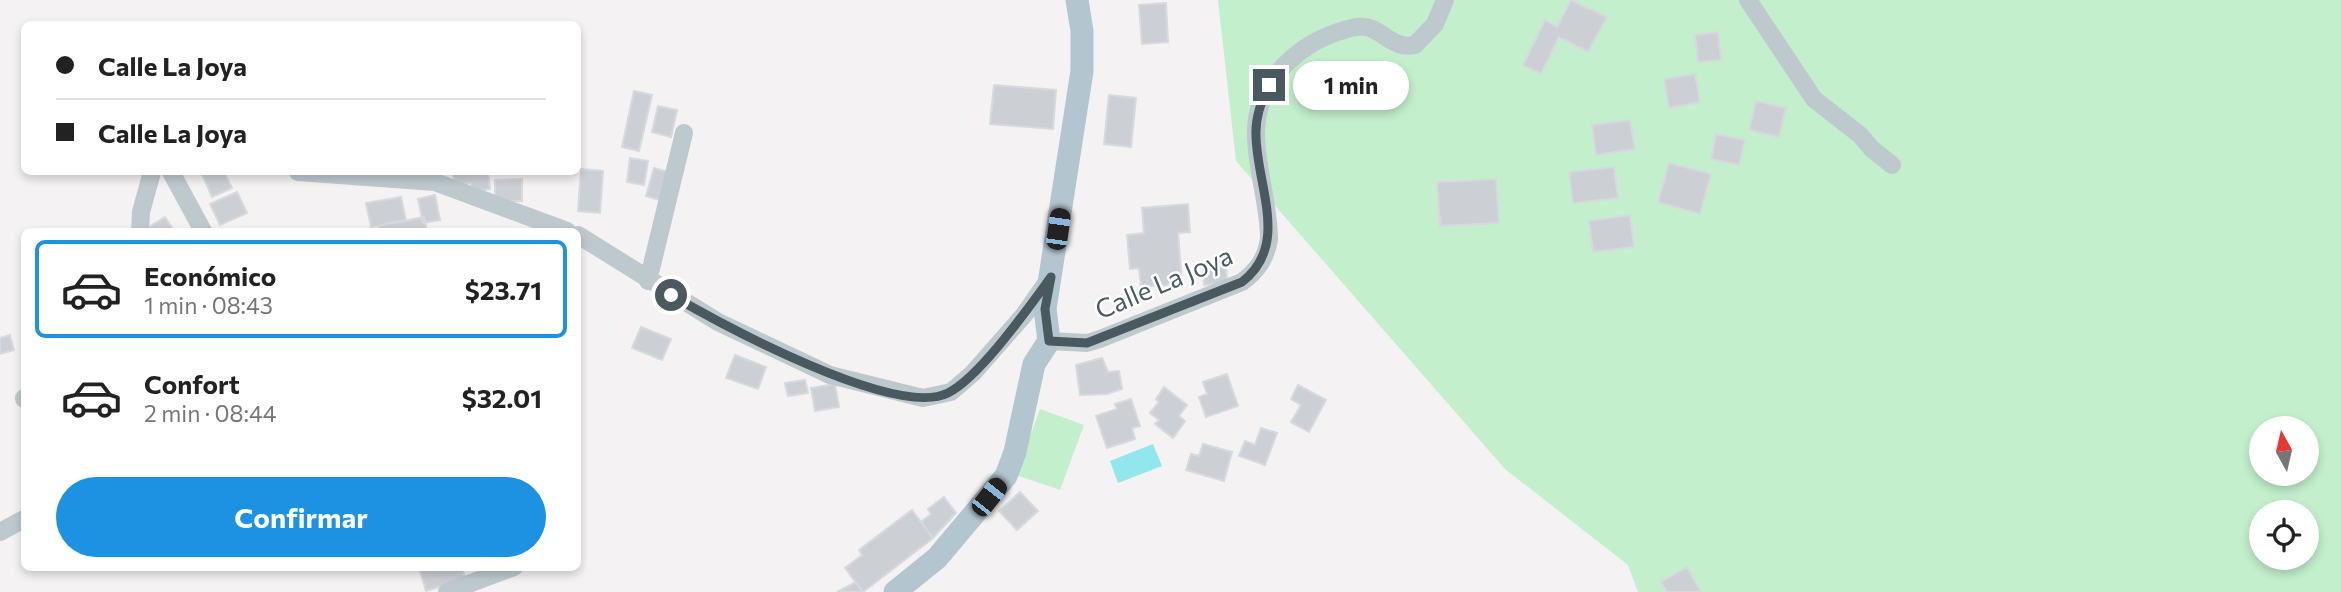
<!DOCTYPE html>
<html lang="es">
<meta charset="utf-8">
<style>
body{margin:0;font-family:Commissioner,sans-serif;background:#f6f6f6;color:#222;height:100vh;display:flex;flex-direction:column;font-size:26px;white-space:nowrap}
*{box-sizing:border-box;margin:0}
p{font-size:23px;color:#767676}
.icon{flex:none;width:38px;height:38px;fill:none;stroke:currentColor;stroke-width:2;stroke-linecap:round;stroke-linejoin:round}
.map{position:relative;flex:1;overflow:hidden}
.panel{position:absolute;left:21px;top:228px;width:560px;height:343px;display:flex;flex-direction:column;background:#fff;border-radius:10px;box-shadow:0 4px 10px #0003}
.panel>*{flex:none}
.guide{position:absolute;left:21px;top:21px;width:560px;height:154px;border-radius:10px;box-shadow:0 4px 10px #0003;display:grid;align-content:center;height:154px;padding:0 35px;background:#fff}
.needle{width:46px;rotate:352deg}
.tools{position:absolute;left:2249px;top:416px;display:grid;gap:14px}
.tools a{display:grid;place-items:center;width:70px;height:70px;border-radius:50%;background:#fff;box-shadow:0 4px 10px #0003;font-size:35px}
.end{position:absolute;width:32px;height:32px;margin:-16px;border:9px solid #4a595f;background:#fff;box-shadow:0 0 0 4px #fff}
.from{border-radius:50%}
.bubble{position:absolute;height:49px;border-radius:24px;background:#fff;box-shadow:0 4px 10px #0003;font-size:23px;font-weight:700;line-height:49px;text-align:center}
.car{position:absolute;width:21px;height:42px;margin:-21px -10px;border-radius:9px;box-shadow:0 0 5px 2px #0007;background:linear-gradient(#222 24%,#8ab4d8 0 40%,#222 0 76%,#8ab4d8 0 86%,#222 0)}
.guide b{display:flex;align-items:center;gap:24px;height:66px;font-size:26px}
.guide b+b{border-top:2px solid #e0e0e0}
.guide i{width:18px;height:18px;background:#222}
ul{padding:12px 0 0;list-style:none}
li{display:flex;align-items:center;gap:21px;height:98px;margin:0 14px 10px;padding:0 21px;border:4px solid transparent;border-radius:10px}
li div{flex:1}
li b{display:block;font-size:26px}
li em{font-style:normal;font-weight:700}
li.current{border-color:#1e92e2}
li>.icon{width:63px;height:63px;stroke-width:1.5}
.primary-button{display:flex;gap:14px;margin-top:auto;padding:14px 35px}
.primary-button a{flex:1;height:80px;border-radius:42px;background:#1e92e2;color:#fff;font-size:28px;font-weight:700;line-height:80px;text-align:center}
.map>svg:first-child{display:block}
.green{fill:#c3efcd;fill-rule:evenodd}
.water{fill:#91e7eb}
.building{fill:#ccd0d4;stroke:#d6d9dd;stroke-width:2}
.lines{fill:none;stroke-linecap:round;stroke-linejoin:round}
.minor{stroke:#bec9ce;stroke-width:18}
.major{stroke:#b3c6cf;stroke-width:23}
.route{stroke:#4a595f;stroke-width:9}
.labels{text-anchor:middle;stroke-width:5;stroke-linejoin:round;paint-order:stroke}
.street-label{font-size:26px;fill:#4a595f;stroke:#fff}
</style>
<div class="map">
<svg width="2341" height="592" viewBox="0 0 2341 592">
<rect width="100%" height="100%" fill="#f4f2f2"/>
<path class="green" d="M1218,0h1123v592h-703l-10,-27 -123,-96 -269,-308zM2261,429h45v45h-45zM2261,513h45v45h-45z
M1040,409l44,16 -24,65 -44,-15z"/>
<path class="water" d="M1153,444l9,22 -44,17 -8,-22z"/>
<path class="building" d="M1571,0l36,17 -19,35 -29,-15 -18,37 -18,-9 22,-45 12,7z
M1166,3l2,39 -26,2 -3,-39z
M1718,32l3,28 -23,2 -3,-27z
M1695,74l5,28 -31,6 -5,-29z
M994,85l62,5 -3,39 -63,-5z
M634,91l18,4 -13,56 -17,-4z
M1109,95l27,3 -5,49 -27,-3z
M1756,101l30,7 -7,29 -30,-7z
M658,106l19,4 -6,27 -19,-5z
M1630,120l5,29 -39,6 -4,-30z
M1716,134l29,6 -6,25 -28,-6z
M630,158l18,3 -4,24 -17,-3z
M1669,163l42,11 -11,40 -42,-12z
M1614,167l4,31 -45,5 -4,-31z
M654,168l14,4 -8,28 -14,-4z
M581,169l22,2 -3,42 -22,-2z
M207,172h17l8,16 -20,9 -10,-23z
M453,172h35l2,17 -18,3 -1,-9 -17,2z
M522,179v22h-27v-21z
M1496,179l3,44 -59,3 -3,-44z
M237,192l10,21 -27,12 -10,-21z
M435,195l5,25 -17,3 -5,-24z
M401,197l5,23 -35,7 -5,-24z
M1188,204l2,28 -12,1 4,51 -41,3 -2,-19 -9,1 -3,-34 17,-2 -2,-25z
M1630,215l4,32 -41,5 -4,-31z
M165,217l9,14h-27l-1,-2z
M424,217l3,14h-48l-1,-5z
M1226,265l1,18 -23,2 -1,-18z
M641,327l30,12 -9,21 -30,-12z
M10,335l4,15 -14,4v-16z
M735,355l31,12 -8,22 -32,-11z
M1102,358l6,14 11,-1 3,18 -15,5 -27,1 -4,-30z
M1227,374l11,32 -32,11 -7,-20 8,-3 -4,-12z
M805,380l3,13 -20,3 -3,-13z
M835,384l4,23 -24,4 -4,-23z
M1298,385l28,15 -17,32 -18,-10 10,-17 -10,-6z
M1164,387l23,18 -8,11 6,5 -12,17 -18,-14 4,-4 -9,-7 9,-11 -3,-3z
M1131,399l9,27 -8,2 3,11 -28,9 -11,-32 21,-7 -2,-5z
M1261,428l16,5 -12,32 -26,-9 6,-15 10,4z
M1203,444l29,8 -8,29 -38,-11 5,-16 8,2z
M1020,492l18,19 -21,19 -18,-19z
M944,497l12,16 -23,25 -12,-16 10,-8 -3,-5z
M912,510l21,28 -70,54 -18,-24 17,-13 -3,-5z
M419,567h43l3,12 -39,12z
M1687,567l14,25h-34l-6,-10z
M856,582l7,10h-26z"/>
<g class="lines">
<path class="minor" d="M1748,0l66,99 46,36 12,14 20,16
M171,172l32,59
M298,172l137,10 132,49
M140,231l1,-19 11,-40
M578,235l140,87 112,53 93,23 28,-6 22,-19 51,-58 25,-36
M648,281l36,-148
M1049,341l38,2 13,-4 142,-57c16,-12 24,-24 27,-43 0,-34 -12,-68 -13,-102 -2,-58 47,-99 100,-110 25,-4 34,24 59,18l20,-21 10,-24
M24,398v1
M0,532l24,-13
M447,592l67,-25"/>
<path class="major" d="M895,592l42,-34 69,-82 9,-24 19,-88 15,-23 -4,-32 37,-238v-40l-5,-31"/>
</g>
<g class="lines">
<path class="route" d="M671,295c50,29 224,124 277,98 32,-16 81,-86 103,-116l-6,32 4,32 38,2 155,-61c48,-37 15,-95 14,-146 -1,-18 5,-35 13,-51"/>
</g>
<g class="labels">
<g class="street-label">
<text transform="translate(1164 283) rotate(-23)" y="9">Calle La Joya</text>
</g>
</g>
</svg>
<div class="tools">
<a><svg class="needle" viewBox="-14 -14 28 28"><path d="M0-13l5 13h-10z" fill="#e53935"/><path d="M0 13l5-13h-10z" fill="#767676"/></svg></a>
<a><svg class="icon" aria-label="locate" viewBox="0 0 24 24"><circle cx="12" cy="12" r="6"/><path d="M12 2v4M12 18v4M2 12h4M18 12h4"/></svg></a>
</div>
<i class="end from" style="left:671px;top:295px"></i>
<i class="end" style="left:1269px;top:85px"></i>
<div class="bubble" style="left:1293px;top:61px;width:116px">1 min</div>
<i class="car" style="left:1058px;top:229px;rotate:8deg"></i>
<i class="car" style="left:989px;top:497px;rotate:38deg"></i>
<div class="guide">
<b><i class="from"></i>Calle La Joya</b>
<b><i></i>Calle La Joya</b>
</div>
<section class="panel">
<ul>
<li class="current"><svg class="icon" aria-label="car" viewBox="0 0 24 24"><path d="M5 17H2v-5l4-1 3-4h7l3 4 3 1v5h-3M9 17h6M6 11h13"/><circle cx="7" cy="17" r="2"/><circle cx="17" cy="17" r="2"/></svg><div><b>Económico</b><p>1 min · 08:43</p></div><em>$23.71</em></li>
<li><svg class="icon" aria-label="car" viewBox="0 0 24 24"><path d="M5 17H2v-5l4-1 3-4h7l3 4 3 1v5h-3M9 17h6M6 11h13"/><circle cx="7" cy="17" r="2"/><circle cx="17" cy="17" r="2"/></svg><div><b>Confort</b><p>2 min · 08:44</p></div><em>$32.01</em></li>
</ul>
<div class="primary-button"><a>Confirmar</a></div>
</section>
</div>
